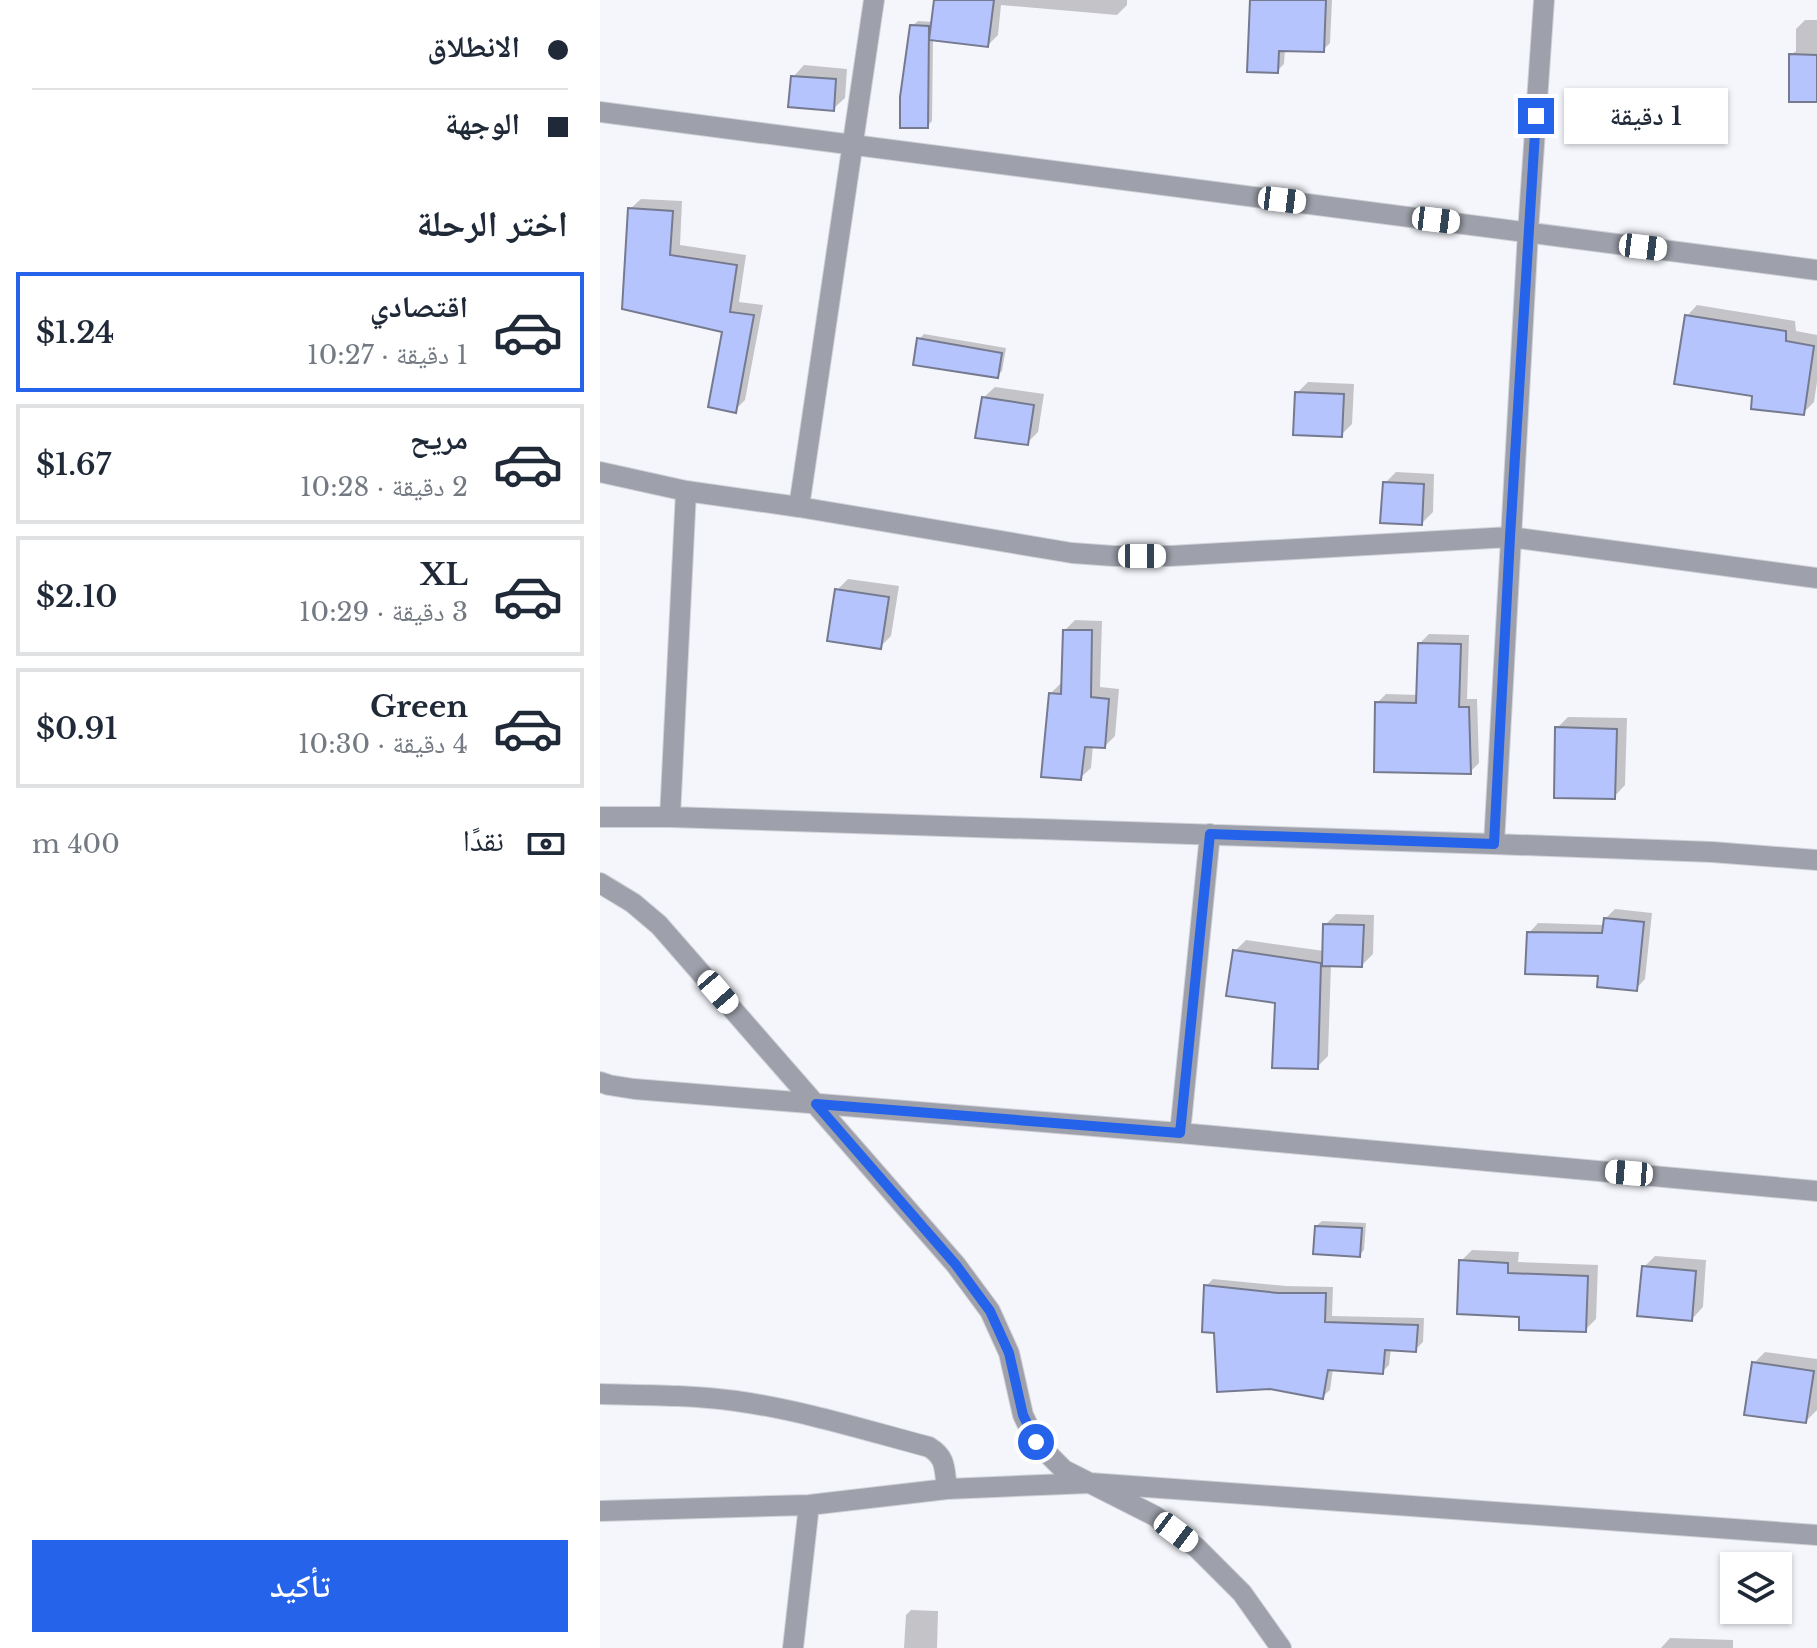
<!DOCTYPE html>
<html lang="ar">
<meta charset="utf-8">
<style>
body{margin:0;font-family:"Libre Baskerville","Noto Naskh Arabic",serif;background:#f2f2f3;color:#1f2937;direction:rtl;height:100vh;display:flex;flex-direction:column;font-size:30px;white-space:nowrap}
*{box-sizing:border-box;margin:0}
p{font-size:26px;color:#747a83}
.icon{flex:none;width:44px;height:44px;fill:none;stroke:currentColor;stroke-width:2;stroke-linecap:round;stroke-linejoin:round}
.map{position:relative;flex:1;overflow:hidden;direction:ltr}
.drawer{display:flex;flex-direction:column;background:#fff;width:600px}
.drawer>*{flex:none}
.guide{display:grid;align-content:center;height:176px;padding:0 32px;background:#fff}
.tools{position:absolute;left:1120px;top:1552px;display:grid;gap:16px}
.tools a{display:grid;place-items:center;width:72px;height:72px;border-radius:0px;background:#fff;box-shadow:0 2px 6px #0004;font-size:40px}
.end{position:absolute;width:36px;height:36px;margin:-18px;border:10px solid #2563eb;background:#fff;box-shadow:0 0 0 4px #fff}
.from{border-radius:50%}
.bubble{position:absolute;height:56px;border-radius:0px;background:#fff;box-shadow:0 2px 6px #0004;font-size:26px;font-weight:600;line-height:56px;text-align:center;direction:rtl}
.car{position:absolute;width:24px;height:48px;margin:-24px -12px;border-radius:10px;box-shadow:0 0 6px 2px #0007;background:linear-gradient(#fff 24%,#345 0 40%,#fff 0 76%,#345 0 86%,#fff 0)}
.guide b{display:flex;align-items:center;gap:28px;height:76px;font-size:30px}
.guide b+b{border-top:2px solid #e0e1e3}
.guide i{width:20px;height:20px;background:#1f2937}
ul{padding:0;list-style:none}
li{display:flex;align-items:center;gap:24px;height:120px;margin:0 16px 12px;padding:0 16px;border:4px solid #e0e1e3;border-radius:0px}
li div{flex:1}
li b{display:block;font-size:30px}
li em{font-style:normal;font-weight:600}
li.selected{border-color:#2563eb}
li>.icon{width:72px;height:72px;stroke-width:1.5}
h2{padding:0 32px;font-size:36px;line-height:96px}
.pay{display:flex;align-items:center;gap:20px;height:88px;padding:0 32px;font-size:30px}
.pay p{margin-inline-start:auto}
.action{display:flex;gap:16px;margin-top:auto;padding:16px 32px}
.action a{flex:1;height:92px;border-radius:0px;background:#2563eb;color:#fff;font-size:32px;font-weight:600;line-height:92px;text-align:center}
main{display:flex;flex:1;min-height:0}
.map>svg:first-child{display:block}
.shadow{fill:#0003}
.building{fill:#b5c4fd;stroke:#757a8f;stroke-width:2}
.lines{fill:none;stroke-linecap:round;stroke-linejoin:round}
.minor-casing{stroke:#d1d2d8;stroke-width:22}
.minor{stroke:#9ea1ab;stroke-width:20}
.route{stroke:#2563eb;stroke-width:10}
</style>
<main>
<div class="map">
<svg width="1217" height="1648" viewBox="0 0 1217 1648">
<rect width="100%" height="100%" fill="#f5f6fb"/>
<path class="shadow" d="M336,0h191v5l-10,10 -116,-10 -3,30 -10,10 -55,-6 -1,82 -5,5 -15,-100 6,-5 16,1z
M652,0h80l-2,43 -7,7 -38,-1 -1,15 -7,7z
M1205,20h12v80l-26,-45 5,-4v-22z
M204,65l43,4 -2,29 -12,11 -40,-32z
M41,199l41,2 -2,44 66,10 -7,47 24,3 -18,95 -10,10 -10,-79 -95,-122z
M1097,305l98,16 1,10 21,4v47l-3,20 -11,11 -49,-18 -67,-79z
M324,334l82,14 -4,23 -5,5 -78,-37z
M708,382l46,2 -2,40 -11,11 -44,-42z
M395,387l49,7 -6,38 -11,11 -44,-45z
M796,472l38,2 -1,38 -11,11 -37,-40z
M248,579l51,7 -8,50 -11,11 -43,-57z
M475,620l27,1 -2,66 19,2 -4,47 -10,10 -12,-1 -2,23 -11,10 -30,-84 11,-11 3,1 1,-54z
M829,634l40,1 -2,64h10l2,64 -9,9 -93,-69 9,-9 33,1 1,-52z
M968,717l59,1 -2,67 -11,12 -57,-69z
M1015,909l37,4 -7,66 -9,10 -36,-15 -71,-41 9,-10 67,2 1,-7z
M736,914l38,1 -1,39 -11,11 -31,-1 -3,92 -11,11 -40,-66 -42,-50 11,-11 78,11 1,-26z
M722,1221l44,2 -2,27 -5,5 -43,-29z
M872,1250l47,2 -1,10 80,3 -2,54 -11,11 -64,-15 -60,-54z
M1055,1256l51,4 -3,47 -11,12 -48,-52z
M613,1279l73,7 47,1 -1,29 92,2 -1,24 -8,8 -24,-2 -2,17 -7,7 -49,-3 -3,21 -8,7 -106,-66 -10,-45z
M1165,1352l52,7v51l-11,11 -52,-58z
M311,1610l27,1 -1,37h-33l2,-33z
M1070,1638l63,2v8h-72z"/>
<path class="building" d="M334,0h60l-6,47 -59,-7z
M650,0h76l-2,52 -45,-1 -1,22 -31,-1z
M310,25l19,1 -1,102h-28v-31z
M1189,54l28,1v47h-28z
M191,76l45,3 -2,32 -46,-4z
M28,208l45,3 -3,44 67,10 -7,47 24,3 -18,98 -28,-6 14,-75 -100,-23z
M1085,315l101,16v10l28,5 -10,69 -53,-6 1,-13 -78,-12z
M317,338l85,15 -4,25 -85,-13z
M695,392l49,2 -2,43 -49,-2z
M382,397l52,8 -6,40 -53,-7z
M783,482l41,2 -2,41 -42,-2z
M235,589l54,8 -8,52 -54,-8z
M463,630h29l-1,67 18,2 -4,49 -20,-1 -4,33 -40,-3 8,-84 12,1z
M818,643l43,1 -2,63h10l2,67 -97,-2 1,-70 41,1z
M955,727l62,2 -2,70 -61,-1z
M1004,918l40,4 -7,69 -40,-4 1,-11 -73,-2 2,-42 75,1z
M723,924l41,1 -2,42 -40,-1z
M633,950l88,13 -3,106 -46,-1 3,-65 -49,-7z
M715,1226l47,2 -2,29 -47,-3z
M859,1260l49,3v10l80,3 -2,56 -67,-2v-13l-62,-3z
M1042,1266l54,5 -4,50 -55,-5z
M604,1285l74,8h48l-1,29 93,3 -2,27 -31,-2 -2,24 -55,-4 -5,29 -53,-10 -53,3 -3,-59 -12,-1z
M1152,1362l62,9 -8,52 -62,-8z"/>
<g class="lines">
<g class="minor-casing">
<path id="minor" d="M0,112l1217,158
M0,472l86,19 113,16 273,46 42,3h56l340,-19 307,41
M199,507l75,-507
M0,817h70l824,27 218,8 105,8
M70,817l16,-326
M894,844l34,-612 16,-232
M0,883l33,20 26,22 297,340 34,46 19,42 14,62 13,27 28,28 91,46 42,32 45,45 39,55
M0,1082l9,3 25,4 546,44 637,58
M580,1133l30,-299
M0,1394c45,1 91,1 136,7 65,9 129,29 193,46 18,11 15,22 18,42
M0,1511l209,-6 138,-16 143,-6 727,52
M193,1648l16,-143"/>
</g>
<use href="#minor" class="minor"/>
</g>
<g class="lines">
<path class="route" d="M436,1442l-13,-27 -14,-62 -19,-42 -34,-46 -140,-161 364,29 30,-299 284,10 16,-307 26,-421"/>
</g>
</svg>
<div class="tools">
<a><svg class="icon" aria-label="layers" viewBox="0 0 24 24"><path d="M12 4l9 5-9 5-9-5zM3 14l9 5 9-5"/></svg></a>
</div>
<i class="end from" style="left:436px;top:1442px"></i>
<i class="end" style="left:936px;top:116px"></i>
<div class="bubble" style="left:964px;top:88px;width:164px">1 دقيقة</div>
<i class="car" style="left:682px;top:200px;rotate:97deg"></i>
<i class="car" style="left:836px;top:220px;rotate:97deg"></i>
<i class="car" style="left:1043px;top:247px;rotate:97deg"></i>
<i class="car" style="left:542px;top:556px;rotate:90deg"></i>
<i class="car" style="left:118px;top:992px;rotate:139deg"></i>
<i class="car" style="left:1029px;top:1173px;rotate:275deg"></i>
<i class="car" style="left:576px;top:1532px;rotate:127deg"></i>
</div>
<section class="drawer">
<div class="guide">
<b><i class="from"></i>الانطلاق</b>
<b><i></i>الوجهة</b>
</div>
<h2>اختر الرحلة</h2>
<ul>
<li class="selected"><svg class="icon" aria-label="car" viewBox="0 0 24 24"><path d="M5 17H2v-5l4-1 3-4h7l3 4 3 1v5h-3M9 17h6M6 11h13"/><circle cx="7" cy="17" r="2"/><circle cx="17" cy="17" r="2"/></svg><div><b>اقتصادي</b><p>1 دقيقة · 10:27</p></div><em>$1.24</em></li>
<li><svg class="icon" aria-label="car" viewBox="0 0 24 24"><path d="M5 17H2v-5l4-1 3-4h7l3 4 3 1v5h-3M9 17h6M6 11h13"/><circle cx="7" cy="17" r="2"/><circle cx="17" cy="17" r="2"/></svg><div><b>مريح</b><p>2 دقيقة · 10:28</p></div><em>$1.67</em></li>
<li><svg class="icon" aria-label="car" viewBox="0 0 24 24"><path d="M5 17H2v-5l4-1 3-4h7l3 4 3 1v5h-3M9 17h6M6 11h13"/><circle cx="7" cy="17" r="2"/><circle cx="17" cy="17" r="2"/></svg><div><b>XL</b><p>3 دقيقة · 10:29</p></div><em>$2.10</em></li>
<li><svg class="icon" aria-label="car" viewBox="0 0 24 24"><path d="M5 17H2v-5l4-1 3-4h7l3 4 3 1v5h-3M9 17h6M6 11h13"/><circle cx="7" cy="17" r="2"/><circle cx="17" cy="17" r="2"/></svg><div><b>Green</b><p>4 دقيقة · 10:30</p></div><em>$0.91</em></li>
</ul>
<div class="pay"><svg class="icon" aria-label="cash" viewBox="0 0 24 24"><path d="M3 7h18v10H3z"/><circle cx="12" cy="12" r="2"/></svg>نقدًا<p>400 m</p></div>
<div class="action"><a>تأكيد</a></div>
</section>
</main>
